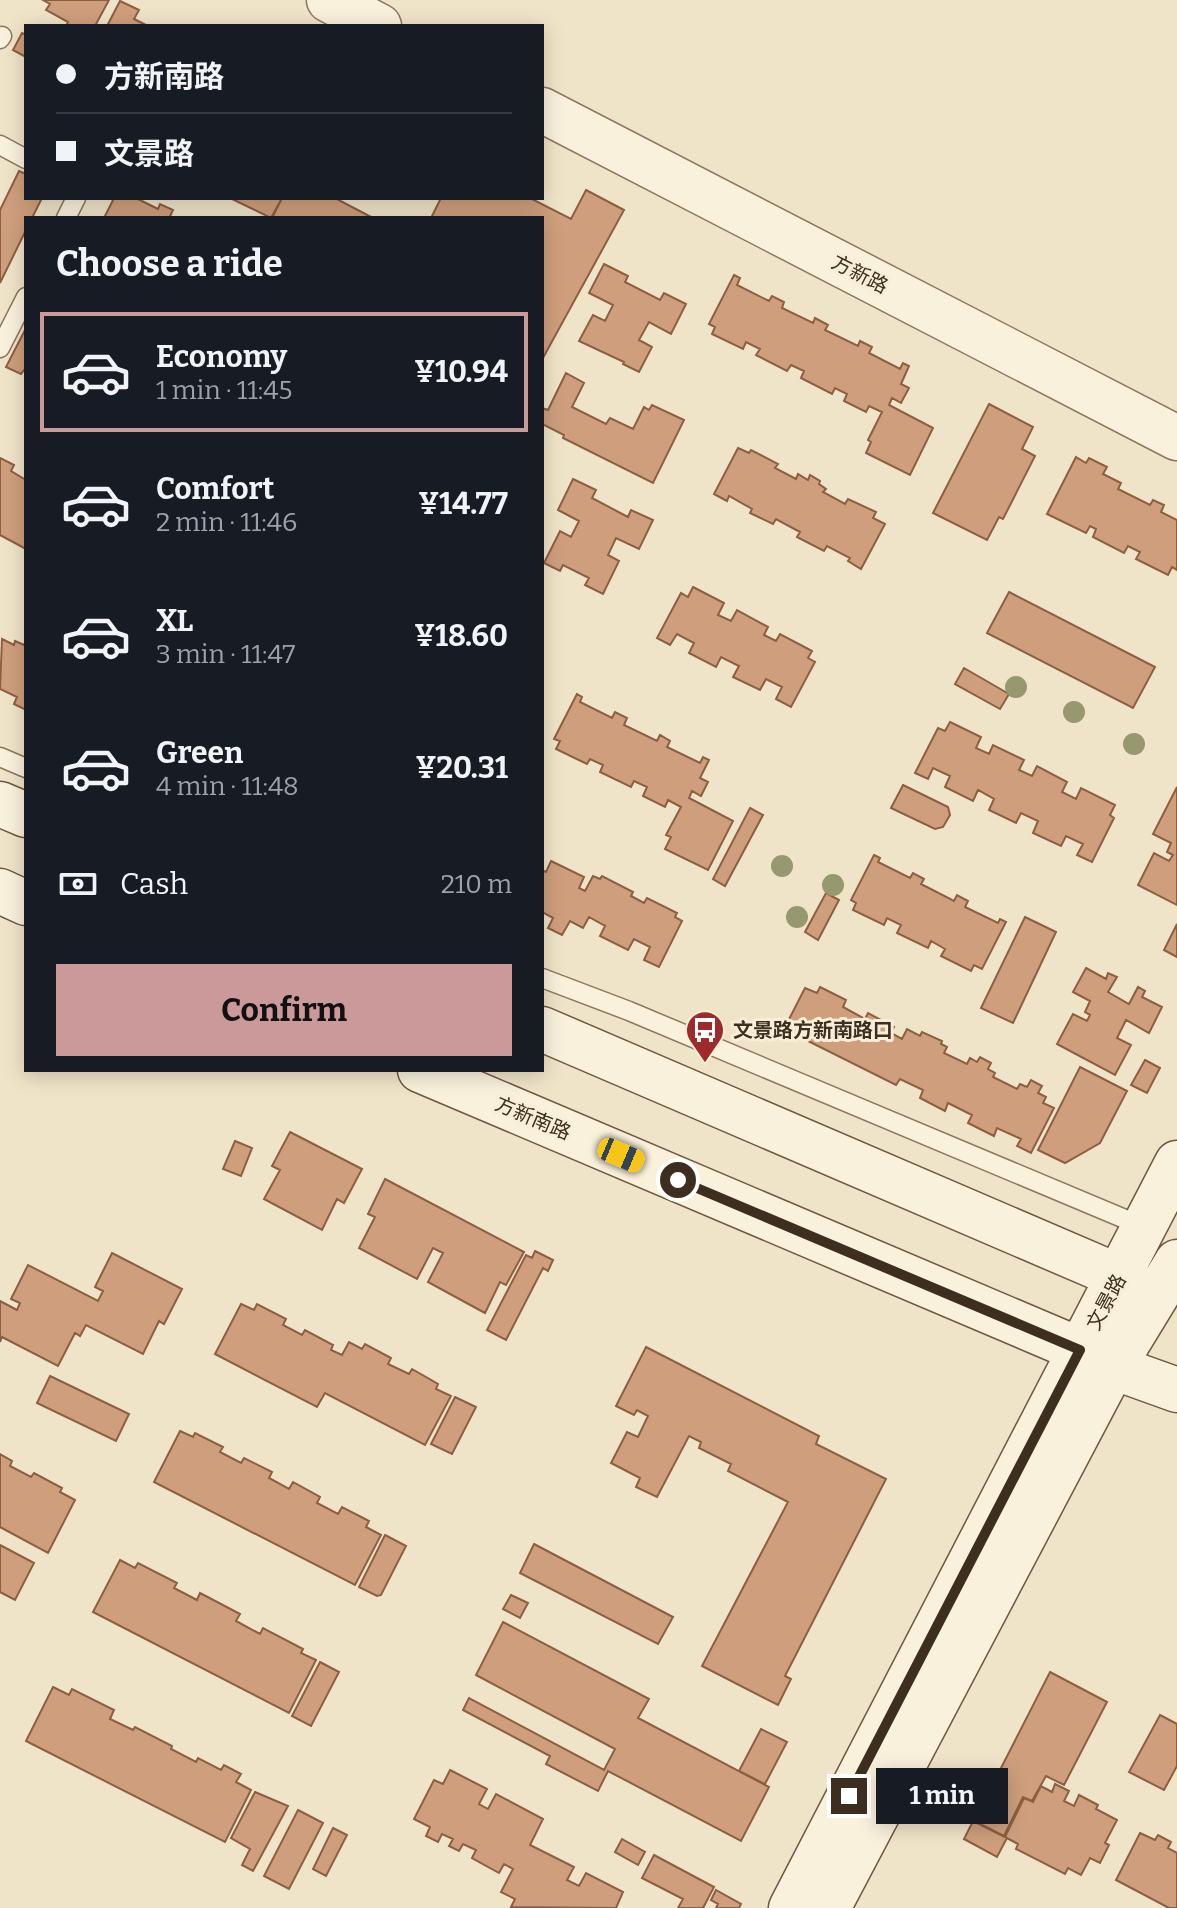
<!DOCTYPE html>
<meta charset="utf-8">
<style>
body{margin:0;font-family:Bitter,"Noto Sans SC",serif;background:#20242c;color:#f1f3f6;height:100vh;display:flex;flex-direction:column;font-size:30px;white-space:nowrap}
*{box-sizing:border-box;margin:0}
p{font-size:26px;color:#9ea1a6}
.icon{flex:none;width:44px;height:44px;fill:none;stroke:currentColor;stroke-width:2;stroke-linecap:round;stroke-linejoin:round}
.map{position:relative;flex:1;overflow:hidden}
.panel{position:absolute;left:24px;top:216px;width:520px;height:856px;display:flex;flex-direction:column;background:#171b24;border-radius:0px;box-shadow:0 4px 20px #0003}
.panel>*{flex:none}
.top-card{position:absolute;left:24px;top:24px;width:520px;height:176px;border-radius:0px;box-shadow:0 4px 20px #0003;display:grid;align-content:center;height:176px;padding:0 32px;background:#171b24}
.end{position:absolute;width:36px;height:36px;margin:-18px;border:10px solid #3d2e20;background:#fff;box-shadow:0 0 0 4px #fff}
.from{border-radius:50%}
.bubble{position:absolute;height:56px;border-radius:0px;background:#171b24;box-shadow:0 4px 20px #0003;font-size:26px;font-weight:700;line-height:56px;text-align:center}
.car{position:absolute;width:24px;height:48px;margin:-24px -12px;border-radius:10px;box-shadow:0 0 6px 2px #0007;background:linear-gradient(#f5c518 24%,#345 0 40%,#f5c518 0 76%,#345 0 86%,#f5c518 0)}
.top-card b{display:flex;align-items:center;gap:28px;height:76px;font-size:30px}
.top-card b+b{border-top:2px solid #363941}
.top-card i{width:20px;height:20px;background:#f1f3f6}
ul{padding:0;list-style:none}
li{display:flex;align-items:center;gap:24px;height:120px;margin:0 16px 12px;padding:0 16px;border:4px solid transparent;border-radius:0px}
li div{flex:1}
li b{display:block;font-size:30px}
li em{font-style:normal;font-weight:700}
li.on{border-color:#cc999b}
li>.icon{width:72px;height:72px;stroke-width:1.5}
h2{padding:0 32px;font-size:36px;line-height:96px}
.pay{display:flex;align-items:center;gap:20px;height:88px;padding:0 32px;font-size:30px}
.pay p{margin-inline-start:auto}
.primary-button{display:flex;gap:16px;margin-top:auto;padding:16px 32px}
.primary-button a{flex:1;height:92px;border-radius:0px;background:#cc999b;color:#111;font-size:32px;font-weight:700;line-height:92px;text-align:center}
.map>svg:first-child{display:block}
.building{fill:#cf9f7d;stroke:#8d5f41;stroke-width:2}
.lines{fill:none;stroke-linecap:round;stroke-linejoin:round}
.service-casing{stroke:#8d765c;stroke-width:21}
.tertiary-casing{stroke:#8d765c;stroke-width:47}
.secondary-casing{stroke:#6f573f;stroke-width:47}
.service{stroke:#faf1dc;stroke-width:18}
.tertiary{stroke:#faf1dc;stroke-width:44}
.secondary{stroke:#faf1dc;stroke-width:44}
.tree{fill:#96986f}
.route{stroke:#3d2e20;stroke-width:10}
.labels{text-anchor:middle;stroke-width:6;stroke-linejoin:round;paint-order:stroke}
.street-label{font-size:20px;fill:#3d2e20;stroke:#f7eed8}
.poi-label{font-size:20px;font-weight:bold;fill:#3d2e20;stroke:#f7eed8;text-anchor:start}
</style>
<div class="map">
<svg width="1177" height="1908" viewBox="0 0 1177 1908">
<rect width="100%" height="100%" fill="#f0e4c8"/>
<path class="building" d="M43,0h66l-14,26h-29l2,-4 -22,-12 4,-6z
M120,1l19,9 -5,9 14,7h-41z
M22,33l4,2v22l-13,-7z
M19,171l7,3v24h16l-10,20h-6v12l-26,53v-73z
M586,190l38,20 -81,148 -1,-140h-111l10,-20h89l41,21z
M114,198h22l22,11 2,-5 13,6 -3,6 4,2h-70z
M230,198h52l-11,20z
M282,198h53l38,20h-101z
M604,264l24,12 -3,6 35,18 4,-7 22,11 -15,30 -22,-12 -10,18 13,7 -13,25 -16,-8 1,-2 -45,-21 14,-26 12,6 8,-16 -24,-12z
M734,275l6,3 -3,7 32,16 3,-5 12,6 -2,6 31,15 2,-5 13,7 -3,5 33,16 2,-5 12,6 -3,6 31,16 3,-6 6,3 -8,18 8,4 -8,15 -9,-5 -3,7 44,23 -23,47 -44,-22 5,-11 -3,-2 14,-28 -13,-6 -3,6 -22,-11 3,-7 -12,-6 -3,6 -31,-16 3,-7 -13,-6 -4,6 -31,-16 4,-6 -14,-7 -3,7 -31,-15 3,-7 -6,-3z
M26,328v43l-2,-1 -3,4 -15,-7z
M566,373l18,10 -12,24 34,17 4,-6 23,11 11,-22 5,3 3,-5 32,15 -31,63 -90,-45 1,-3 -22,-11v-16l6,2z
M989,404l44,23 -11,22 13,7 -32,63 -4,-2 -12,23 -54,-27z
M738,448l11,5 2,-3 27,14 -3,4 21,11 2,-5 10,6 2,-5 10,6 -1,3 7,5 -3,3 22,12 3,-5 28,13 -3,6 12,6 -24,45 -13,-8 2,-3 -23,-12 -3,5 -27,-14 3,-5 -24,-13 -3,5 -23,-11 2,-4 -23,-13 -2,5 -13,-7z
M1076,457l10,6 3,-5 18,9 -4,7 18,9 -3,6 32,16 3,-5 11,5 -3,7 16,8v50l-5,-3 -4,8 -32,-16 4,-7 -12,-6 -4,7 -31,-16 3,-8 -6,-3 -4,7 -39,-19z
M0,458l14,7 -3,6 15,9v69l-26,-14z
M573,479l23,11 -4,8 36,19 3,-7 22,10 -14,29 -23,-11 -8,17 11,6 -16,33 -18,-9 4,-7 -26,-13 -3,6 -16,-8 16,-32 11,6 8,-16 -21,-11z
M693,587l31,16 -6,12 13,6 6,-11 31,17 -4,8 12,6 4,-7 32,17 -4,7 7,4 -24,45 -15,-8 6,-12 -16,-8 -6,11 -27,-13 6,-11 -18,-9 -5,10 -27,-14 5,-10 -17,-9 -7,11 -13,-7 24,-45 7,4z
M1009,592l146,75 -22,41 -146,-75z
M2,639l12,6 1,-4 9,4 2,-4v69l-12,-6 3,-7 -17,-8z
M964,668l45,26 -9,15 -45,-25z
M577,694l5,3 -2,5 32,16 3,-6 12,6 -3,7 33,16 3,-6 10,6 -3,6 33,16 3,-6 6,3 -9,18 8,4 -7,14 -9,-5 -3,7 44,23 -25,49 -43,-21 6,-12 -5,-2 15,-28 -13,-7 -3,7 -22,-11 4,-9 -13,-6 -3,6 -31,-15 3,-7 -13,-6 -3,5 -31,-15 4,-8 -6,-2z
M950,722l31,15 -5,11 13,6 4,-9 31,15 -5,10 13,6 5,-10 30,16 -5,10 14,7 5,-11 34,17 -5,10 4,3 -22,44 -15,-7 6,-11 -17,-8 -5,10 -28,-13 5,-12 -17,-8 -5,10 -27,-13 5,-11 -16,-9 -5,11 -28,-14 5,-11 -17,-8 -5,11 -13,-6 23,-45 7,3z
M903,785l45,22 2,8 -7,12 -8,2 -44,-21z
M1177,787v118l-39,-20 16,-32 15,8 4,-6 -6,-3 4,-9 -18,-9z
M750,808l13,7 -38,71 -12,-7z
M874,855l6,3 -2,4 32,16 3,-5 11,6 -3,5 33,17 3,-6 11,6 -3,6 33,16 2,-4 6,3 -24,47 -8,-4 -3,6 -30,-15 4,-7 -14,-8 -3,7 -31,-15 4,-8 -14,-7 -3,7 -31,-15 3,-7 -5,-3z
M551,861l33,16 -5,11 6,3 8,-15 7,3 2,-3 31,16 -2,4 13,7 3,-5 30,15 -2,4 7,4 -23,46 -15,-7 6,-13 -16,-8 -6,11 -28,-14 5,-10 -16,-9 -6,11 -13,-7 -8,14 -14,-7 5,-10 -11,-6v-42l4,2z
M826,893l13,7 -21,40 -13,-8z
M1025,917l31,15 -43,91 -32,-15z
M1177,924v33l-13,-7z
M1086,968l20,11 2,-6 9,4 -9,15 21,12 9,-17 7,4 -3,6 20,10 -13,26 -23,-13 -9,18 14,7 -16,30 -58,-31 16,-30 14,7 3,-6 -5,-3 5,-11 -17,-9z
M820,987l26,13 -3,7 22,12 3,-6 26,14 -3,6 11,6 5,-10 13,7 2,-4 20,9 -1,3 6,3 -3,6 23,11 3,-6 7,4 3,-5 11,6 -3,6 7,4 -2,4 24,12 3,-5 7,3 4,-7 11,6 -4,7 8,4 -3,6 11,5 -23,45 -14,-7 4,-7 -24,-11 -3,8 -26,-13 4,-8 -24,-12 -3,8 -25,-13 3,-8 -23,-11 -4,6 -112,-56 21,-41 12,5z
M1145,1060l15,8 -13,25 -16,-8z
M1080,1067l47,24 -27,52 -35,20 -27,-13z
M290,1132l72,37 -18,34 -7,-4 -15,31 -58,-31 16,-29 -8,-4z
M235,1141l17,7 -11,28 -18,-7z
M385,1179l139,73 -18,33 -6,-3 -15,31 -57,-31 15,-29 -10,-5 -16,31 -58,-31 16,-31 -7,-3z
M535,1251l18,9 -5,11 -5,-3 -37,72 -19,-10 39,-75 6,3z
M112,1253l70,36 -18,35 -5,-3 -16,33 -57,-29 -6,11 -5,-3 -17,33 -56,-29 -2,5v-41l17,9 3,-7 -9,-4 17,-34 70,36 5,-10 -8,-4z
M241,1304l13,6 3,-6 29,15 -3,6 19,10 3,-5 28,15 -2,5 11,5 7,-13 13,7 3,-5 26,14 -3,6 21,10 3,-5 26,15 -2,5 15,7 -26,49 -100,-52 -8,14 -102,-53z
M646,1347l173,89 -3,8 70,35 -101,197 6,3 -13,26 -76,-39 86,-164 -60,-31 3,-7 -32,-16 2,-6 -12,-6 -32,61 -21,-10 4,-9 -29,-15 16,-31 11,5 10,-21 -11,-6 -3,5 -18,-9z
M50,1376l79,38 -13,27 -79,-38z
M455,1397l21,10 -24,47 -21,-10z
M180,1431l13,6 2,-4 28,14 -3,5 21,11 3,-5 28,14 -3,6 20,11 4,-7 27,15 -3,6 21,11 4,-7 27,14 -3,6 15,8 -26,50 -201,-103z
M0,1454l12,7 -2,5 21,11 3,-4 28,15 -2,4 15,8 -27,53 -48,-26z
M385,1535l21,11 -25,49 -4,1 -18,-9z
M534,1544l139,73 -15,27 -138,-71z
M0,1545l34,18 -19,37 -15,-8z
M120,1560l15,8 3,-5 39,20 -3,5 23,12 3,-7 40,21 -4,7 24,13 3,-6 40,21 -2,4 15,7 -27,53 -196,-101z
M511,1595l17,8 -8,15 -17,-9z
M503,1622l146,77 -11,19 131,69 -28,54 -133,-70 -10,20 -52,-27 4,-8 -87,-46 6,-12 135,72 11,-21 -139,-74z
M320,1662l19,10 -28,54 -19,-10z
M1050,1672l57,30 -43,83 -18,-9 -14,25 -9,-4 -19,39 -30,-15z
M53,1687l16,8 3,-6 42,21 -4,9 23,11 2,-3 37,19 -1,3 25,13 2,-4 23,12 3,-5 17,9 -5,8 15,8 -26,52 -199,-101z
M1160,1715l17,9v42l-13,24 -35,-18z
M761,1729l26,13 -22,42 -26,-13z
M450,1770l37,19 -8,15 9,5 8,-15 47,25 -13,26 44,22 -7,13 12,6 7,-13 37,19 -7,16 -105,-1 4,-8 -14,-7 12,-23 -9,-5 -5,9 -27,-15 4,-8 -13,-6 -4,7 -10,-5 4,-7 -11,-5 -4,8 -12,-6 4,-9 -16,-8 20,-39 9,4z
M1055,1784l14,7 -5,10 10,5 5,-11 19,10 -2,4 21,11 -12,23 4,2 -9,18 -10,-5 -9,17 -13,-7 -3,6 -49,-25 2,-5 -13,-7 19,-39 9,4 8,-16 11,6z
M255,1792l33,14 -35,65 -11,-6 8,-16 -19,-11z
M298,1810l25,13 -34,66 -25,-13z
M973,1821l34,17 -10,19 -33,-18z
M333,1828l14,7 -21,41 -13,-7z
M1140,1833l15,7 3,-5 13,7 -3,6 9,5v55h-8l-53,-28z
M622,1839l23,13 -7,13 -23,-13z
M654,1855l60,32 -11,21h-25l5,-9 -41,-21z
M716,1890l25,14 -2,4h-23l2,-4 -7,-4z"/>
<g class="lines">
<g class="service-casing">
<path id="service" d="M0,39l2,-3
M0,145l26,14
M66,218l10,-20
M0,348l26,-51
M0,757l26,11
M542,978l87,33 515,216"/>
</g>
<g class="tertiary-casing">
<path id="tertiary" d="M329,0l50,26
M542,110l635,328"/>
</g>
<g class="secondary-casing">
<path id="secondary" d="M0,804l26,11
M0,891l26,12
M542,1029l578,248 26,15
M420,1070l660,280 33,17 64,23
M791,1908l386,-745
M828,1908l285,-541 64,-105"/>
</g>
<use href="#service" class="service"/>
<use href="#tertiary" class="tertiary"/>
<use href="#secondary" class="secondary"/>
</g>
<g class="tree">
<circle cx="1016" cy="687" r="11"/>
<circle cx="1074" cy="712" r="11"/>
<circle cx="1134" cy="744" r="11"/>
<circle cx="782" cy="866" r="11"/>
<circle cx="833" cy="885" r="11"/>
<circle cx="797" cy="917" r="11"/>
</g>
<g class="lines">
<path class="route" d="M678,1180l402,170 -231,446"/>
</g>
<defs>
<g id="bus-pin" transform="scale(2)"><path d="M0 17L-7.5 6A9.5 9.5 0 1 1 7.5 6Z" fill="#9e2a2b" stroke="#f7eed8"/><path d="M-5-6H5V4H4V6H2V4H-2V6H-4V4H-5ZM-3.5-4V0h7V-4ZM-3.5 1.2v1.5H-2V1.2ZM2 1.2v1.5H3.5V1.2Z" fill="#fff"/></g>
</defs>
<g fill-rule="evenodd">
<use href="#bus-pin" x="705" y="1030"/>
</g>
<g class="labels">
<g class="street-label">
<text transform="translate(860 274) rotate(27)" y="7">方新路</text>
<text transform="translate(533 1118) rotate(23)" y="7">方新南路</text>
<text transform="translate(1106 1302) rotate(-62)" y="7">文景路</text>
</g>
<g class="poi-label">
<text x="733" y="1037">文景路方新南路口</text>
</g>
</g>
</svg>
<i class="end from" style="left:678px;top:1180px"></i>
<i class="end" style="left:849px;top:1796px"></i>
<div class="bubble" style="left:876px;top:1768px;width:132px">1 min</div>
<i class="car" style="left:621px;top:1155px;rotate:113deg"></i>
<div class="top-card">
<b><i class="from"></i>方新南路</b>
<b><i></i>文景路</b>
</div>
<section class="panel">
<h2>Choose a ride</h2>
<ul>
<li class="on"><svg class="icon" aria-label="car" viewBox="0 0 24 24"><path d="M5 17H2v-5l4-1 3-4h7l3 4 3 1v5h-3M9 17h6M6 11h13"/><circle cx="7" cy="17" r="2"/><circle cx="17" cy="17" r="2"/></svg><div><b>Economy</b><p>1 min · 11:45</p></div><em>¥10.94</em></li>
<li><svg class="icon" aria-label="car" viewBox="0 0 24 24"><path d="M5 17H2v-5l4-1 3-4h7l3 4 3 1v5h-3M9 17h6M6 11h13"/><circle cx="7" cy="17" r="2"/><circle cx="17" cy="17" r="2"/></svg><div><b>Comfort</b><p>2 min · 11:46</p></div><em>¥14.77</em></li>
<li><svg class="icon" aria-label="car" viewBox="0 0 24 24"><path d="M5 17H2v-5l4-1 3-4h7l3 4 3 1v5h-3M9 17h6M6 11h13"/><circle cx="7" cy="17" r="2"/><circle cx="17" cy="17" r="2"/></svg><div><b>XL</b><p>3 min · 11:47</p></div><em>¥18.60</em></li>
<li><svg class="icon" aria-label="car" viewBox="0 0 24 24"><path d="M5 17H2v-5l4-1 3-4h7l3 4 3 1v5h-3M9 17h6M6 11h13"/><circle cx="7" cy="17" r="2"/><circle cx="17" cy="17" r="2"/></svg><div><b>Green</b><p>4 min · 11:48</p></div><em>¥20.31</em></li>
</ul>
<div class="pay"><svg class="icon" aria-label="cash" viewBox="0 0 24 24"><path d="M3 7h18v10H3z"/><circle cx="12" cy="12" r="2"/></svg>Cash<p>210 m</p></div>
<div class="primary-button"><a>Confirm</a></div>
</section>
</div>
